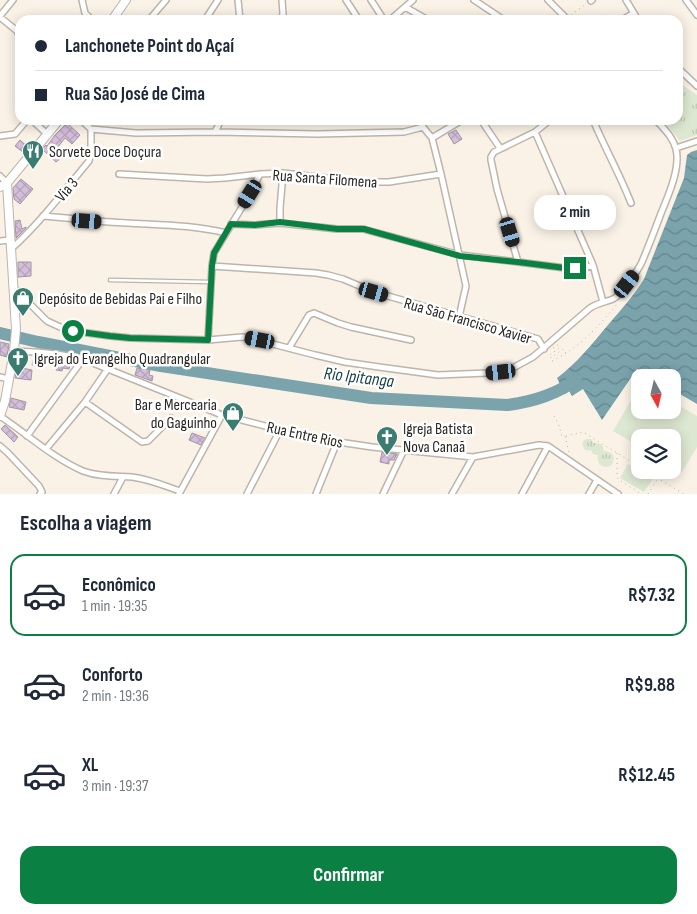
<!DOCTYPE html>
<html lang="pt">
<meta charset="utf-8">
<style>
body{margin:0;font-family:"Sofia Sans Condensed",sans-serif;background:#f6f6f7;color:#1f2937;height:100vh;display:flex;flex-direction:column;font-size:19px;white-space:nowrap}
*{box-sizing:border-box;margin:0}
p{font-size:16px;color:#747a83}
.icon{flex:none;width:28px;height:28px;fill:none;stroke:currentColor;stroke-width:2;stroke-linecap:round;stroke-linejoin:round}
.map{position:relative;height:494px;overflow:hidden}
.side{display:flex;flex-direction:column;background:#fff;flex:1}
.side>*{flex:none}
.guide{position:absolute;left:15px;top:15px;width:668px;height:110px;border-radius:15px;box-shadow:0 2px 12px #0003;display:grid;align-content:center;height:110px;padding:0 20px;background:#fff}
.needle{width:32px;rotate:172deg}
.tools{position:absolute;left:631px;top:369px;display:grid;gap:10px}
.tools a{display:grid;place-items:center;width:50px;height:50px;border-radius:10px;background:#fff;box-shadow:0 2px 12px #0003;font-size:25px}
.end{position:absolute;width:22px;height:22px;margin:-11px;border:6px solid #0b8043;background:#fff;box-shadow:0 0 0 2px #fff}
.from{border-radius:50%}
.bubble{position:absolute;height:35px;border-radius:15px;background:#fff;box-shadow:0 2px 12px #0003;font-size:16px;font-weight:700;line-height:35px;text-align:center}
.car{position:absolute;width:15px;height:30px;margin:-15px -8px;border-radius:6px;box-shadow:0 0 4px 1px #0007;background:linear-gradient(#222 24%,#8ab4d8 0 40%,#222 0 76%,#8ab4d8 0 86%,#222 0)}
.guide b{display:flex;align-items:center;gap:18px;height:48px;font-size:19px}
.guide b+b{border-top:1px solid #e0e1e3}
.guide i{width:12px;height:12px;background:#1f2937}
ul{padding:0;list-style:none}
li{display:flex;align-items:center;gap:15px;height:82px;margin:0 10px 8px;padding:0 10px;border:2px solid transparent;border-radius:15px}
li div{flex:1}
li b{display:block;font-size:19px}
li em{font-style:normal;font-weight:700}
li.active{border-color:#0b8043}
li>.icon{width:45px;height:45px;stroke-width:1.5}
h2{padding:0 20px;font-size:22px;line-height:60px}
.button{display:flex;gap:10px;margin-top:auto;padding:10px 20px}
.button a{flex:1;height:58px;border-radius:15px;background:#0b8043;color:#fff;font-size:20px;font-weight:700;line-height:58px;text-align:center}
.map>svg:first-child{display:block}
.grass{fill:url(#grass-tufts)}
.pitch{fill:#dde8d2}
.water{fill:url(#water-waves)}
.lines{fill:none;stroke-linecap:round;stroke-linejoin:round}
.river{stroke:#7aa3ac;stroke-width:12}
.building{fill:url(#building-cross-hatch);stroke:#a098a2}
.lane-casing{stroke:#bdb5aa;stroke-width:5}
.street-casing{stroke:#bdb5aa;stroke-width:8}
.secondary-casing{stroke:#bdb5aa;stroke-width:10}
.path{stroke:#bab4aa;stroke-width:1;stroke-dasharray:1 4;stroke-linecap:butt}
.lane{stroke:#fff;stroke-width:2.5}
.street{stroke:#fff;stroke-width:5}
.secondary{stroke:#fff;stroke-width:8}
.route{stroke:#0b8043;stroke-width:6}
.labels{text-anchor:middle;stroke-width:5;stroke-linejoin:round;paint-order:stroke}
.poi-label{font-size:16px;fill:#2a2723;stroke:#fff;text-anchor:start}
.street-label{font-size:16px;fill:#2a2723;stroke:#fff}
.water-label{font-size:18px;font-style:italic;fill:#163e45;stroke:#fff}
</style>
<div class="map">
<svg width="697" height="494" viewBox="0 0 697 494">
<defs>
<pattern id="grass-tufts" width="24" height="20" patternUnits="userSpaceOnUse" patternTransform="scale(1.25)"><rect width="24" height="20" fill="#dde8d2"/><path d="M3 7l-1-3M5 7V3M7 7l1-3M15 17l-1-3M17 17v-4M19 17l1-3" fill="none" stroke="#bec7b4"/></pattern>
<pattern id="water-waves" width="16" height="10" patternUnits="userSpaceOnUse" patternTransform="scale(1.25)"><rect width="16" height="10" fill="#7aa3ac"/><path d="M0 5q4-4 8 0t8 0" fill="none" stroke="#64858c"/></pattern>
<pattern id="building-cross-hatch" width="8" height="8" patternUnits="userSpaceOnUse" patternTransform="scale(1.25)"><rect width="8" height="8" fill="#d4bedb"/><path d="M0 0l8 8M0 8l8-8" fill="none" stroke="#b6a3bc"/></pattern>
</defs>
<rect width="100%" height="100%" fill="#faf2e6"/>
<path class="grass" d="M678,82l19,13v40l-17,6 -12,-14 -9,-7h19z
M587,439h4l3,4 7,1 2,3 1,4c5,0 9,2 10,7l-2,7c-8,5 -16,0 -14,-10l-5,-1 -2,-4 -3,1 -4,-2 -2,-5 2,-4z"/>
<path class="pitch" d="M640,385v25h32l1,-8 24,14v31l-15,25 -9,-6 -1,-28h-32v9l-27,-16z
M628,464l25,14 -9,14 -24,-14z"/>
<path class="water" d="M697,150v254l-24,-14 -1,-12 -20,-1 -15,-8 -35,51 -19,-31 -11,7 -3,-5 -4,3 -8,-16c20,-15 35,-34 51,-53 13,-15 26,-30 36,-46l40,-101 3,-23 4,-3z"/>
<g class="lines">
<path class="river" d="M0,333l38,9 123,24 210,32 136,7c25,-3 48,-10 69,-25"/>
</g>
<path class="building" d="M67,123l13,12 -8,9 -7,-6 -11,14 7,6 -5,4 -14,-13 4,-4 1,1 8,-11z
M456,130l6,9 -8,5 -6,-10z
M20,140l9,8 -5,5 -9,-7z
M21,179l12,10 -13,15 -6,-5 -1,-11z
M20,220l2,9 4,-2v1l-10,10 -1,-17z
M18,262h13v14l-13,1z
M0,342l9,2 -2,13 -7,-2z
M34,357l11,2 -2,9 -11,-3z
M57,359l14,3 -2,7 -6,-1 -1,3 -6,-1z
M17,367l15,3 -1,10 -16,-2z
M137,368l13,2 -1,5 4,1 -1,5 -17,-6z
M11,398l15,4 -2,8 -15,-3z
M5,425l13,12 -4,5 -13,-13z
M192,433l13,5 -4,7 -12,-5z
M382,452l15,2 -3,6h-5v4l-9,-2z"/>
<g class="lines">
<g class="lane-casing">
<path id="lane" d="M110,280l100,2"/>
</g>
<g class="street-casing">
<path id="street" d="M82,0l3,13 7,7
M238,0l2,20
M346,0l13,20
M371,0l13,20
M474,0l30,20
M548,0l20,20
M626,0l12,20
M686,0l11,15
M591,1l1,-1
M405,7l23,13
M0,16l13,-16
M0,17l17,14 3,7
M149,20l17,-20
M205,20l13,-20
M281,20l2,-6 -1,-14
M390,20l23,-20
M622,20l12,-7
M678,68l19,18
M32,120l15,14
M420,120l3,7 9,11 9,36 25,112 -7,31
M481,120l19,28
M593,120c12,28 27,55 38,83
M91,129l45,4 79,-1 103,2 86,-2 19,-5
M215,132l6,-12
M535,132l58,133 10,37
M0,136l15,-2 12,-14
M432,138l30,-18
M676,148l21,-7
M119,174l88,5 18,-1 35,-4 23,-1 77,9h29l52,-8
M0,176l7,7
M43,216c28,2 56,6 84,7 33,2 66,2 99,10
M280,223v-15l3,-35
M231,224l24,1 25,-2 57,6h26l97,26 58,7 47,6h19l9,-3
M0,241l10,-1
M11,249c29,-26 53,-58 78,-88l2,-9v-23l-10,-9
M518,262l-21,-73 -6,-29v-3l3,-5 41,-20 15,-12
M212,266l104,7 12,2 15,4 31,13 164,47 6,10
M13,287l34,34 13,6 13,4 37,5 20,2 78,2 34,-3 8,1 65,17 30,7 34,5 59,8 49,-2 24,-4 22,-12 57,-49c7,-5 16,-6 23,-9 9,-4 23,-26 28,-35 7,-16 13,-32 19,-48 7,-18 21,-47 16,-67 -3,-12 -12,-20 -20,-29
M208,340l4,-74 2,-13 36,-59 10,-20
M289,348l20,-33 5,-2 24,10 13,4 60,13
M14,351c23,1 46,2 69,8l139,56 90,23 60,9 101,10 66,-12 9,1 70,48
M0,377l8,2
M85,402l57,40 6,-1 23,-23
M0,416c27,18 53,42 83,55 16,6 33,5 49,6 17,2 33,9 48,14
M27,436l56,-77
M0,446l8,7 31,33 3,6 -2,2
M46,449l39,-47 22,-32
M114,494l9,-17
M179,494l43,-79
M247,494l33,-64
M316,494l21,-52
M383,494l21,-44
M452,494l21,-37
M522,494l26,-48
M589,494l8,-14"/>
</g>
<g class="secondary-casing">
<path id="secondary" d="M112,20l14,-20
M0,187l7,-4 52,-63
M0,416l5,-15 9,-50 2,-22 -9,-146"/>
</g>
<path class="path" d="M571,15l15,-11
M553,348l5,-3 2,2 -11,9 2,2 12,-9 3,4
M552,361c27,-13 46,-34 65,-57
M554,416l4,7 4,13h3l4,16
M566,436l17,-4 57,35
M617,453v24l1,2 23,15
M644,470l40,24
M664,470h1
M659,479l5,-7 -4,-2
M648,494l9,-14"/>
<use href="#lane" class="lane"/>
<use href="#street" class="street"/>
<use href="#secondary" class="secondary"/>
</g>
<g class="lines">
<path class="route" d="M73,331l37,5 20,2 78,2 4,-74 2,-13 17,-29 24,1 25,-3 57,7h27l96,27 58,6 47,6h10"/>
</g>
<defs>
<g id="restaurant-pin" transform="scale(1.125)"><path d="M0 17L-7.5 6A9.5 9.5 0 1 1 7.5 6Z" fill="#3a7d70" stroke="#fff"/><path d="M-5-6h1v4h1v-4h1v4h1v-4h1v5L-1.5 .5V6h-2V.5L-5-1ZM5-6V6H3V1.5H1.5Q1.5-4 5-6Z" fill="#fff"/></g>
<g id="shop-pin" transform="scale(1.125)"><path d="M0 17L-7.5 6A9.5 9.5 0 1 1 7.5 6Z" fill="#3a7d70" stroke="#fff"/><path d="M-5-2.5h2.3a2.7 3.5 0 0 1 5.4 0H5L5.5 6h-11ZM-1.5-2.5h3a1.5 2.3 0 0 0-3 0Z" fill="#fff"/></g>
<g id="church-pin" transform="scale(1.125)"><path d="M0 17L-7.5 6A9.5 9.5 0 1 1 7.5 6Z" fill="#3a7d70" stroke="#fff"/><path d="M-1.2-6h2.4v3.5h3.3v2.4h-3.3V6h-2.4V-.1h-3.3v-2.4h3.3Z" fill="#fff"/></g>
</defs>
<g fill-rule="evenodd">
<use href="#restaurant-pin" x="33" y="151"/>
<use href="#shop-pin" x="23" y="298"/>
<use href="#church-pin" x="18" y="358"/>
<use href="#shop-pin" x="233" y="413"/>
<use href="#church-pin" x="387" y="437"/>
</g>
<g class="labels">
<g class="poi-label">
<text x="49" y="157">Sorvete Doce Doçura</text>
<text x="39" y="304">Depósito de Bebidas Pai e Filho</text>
<text x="34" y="364">Igreja do Evangelho Quadrangular</text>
<text x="217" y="410" text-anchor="end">Bar e Mercearia<tspan x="217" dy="18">do Gaguinho</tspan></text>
<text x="403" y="434">Igreja Batista<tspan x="403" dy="18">Nova Canaã</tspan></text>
</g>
<g class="street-label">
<text transform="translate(325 178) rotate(4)" y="6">Rua Santa Filomena</text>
<text transform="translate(66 189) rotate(-50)" y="6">Via 3</text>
<text transform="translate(468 320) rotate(16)" y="6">Rua São Francisco Xavier</text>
<text transform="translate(305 434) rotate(12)" y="6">Rua Entre Rios</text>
</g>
<g class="water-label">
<text transform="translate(359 377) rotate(7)" y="6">Rio Ipitanga</text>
</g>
</g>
</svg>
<div class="tools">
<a><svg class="needle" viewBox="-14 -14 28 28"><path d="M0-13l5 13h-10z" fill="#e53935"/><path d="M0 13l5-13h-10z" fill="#747a83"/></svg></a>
<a><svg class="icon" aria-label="layers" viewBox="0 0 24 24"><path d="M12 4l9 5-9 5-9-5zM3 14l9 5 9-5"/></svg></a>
</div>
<i class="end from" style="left:73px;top:331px"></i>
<i class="end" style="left:575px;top:268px"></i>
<div class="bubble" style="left:534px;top:195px;width:82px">2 min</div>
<i class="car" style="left:250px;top:194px;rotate:212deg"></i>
<i class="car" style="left:87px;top:221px;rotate:94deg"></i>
<i class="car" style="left:510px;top:232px;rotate:163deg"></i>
<i class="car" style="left:627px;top:284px;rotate:38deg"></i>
<i class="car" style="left:374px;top:292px;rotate:106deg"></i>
<i class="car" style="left:260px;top:340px;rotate:281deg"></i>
<i class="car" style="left:501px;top:372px;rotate:264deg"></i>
<div class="guide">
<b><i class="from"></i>Lanchonete Point do Açaí</b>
<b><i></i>Rua São José de Cima</b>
</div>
</div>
<section class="side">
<h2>Escolha a viagem</h2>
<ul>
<li class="active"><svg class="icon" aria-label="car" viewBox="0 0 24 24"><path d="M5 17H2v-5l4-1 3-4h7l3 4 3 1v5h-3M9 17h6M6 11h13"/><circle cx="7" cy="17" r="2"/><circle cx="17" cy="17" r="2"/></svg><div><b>Econômico</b><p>1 min · 19:35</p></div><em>R$7.32</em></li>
<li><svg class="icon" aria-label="car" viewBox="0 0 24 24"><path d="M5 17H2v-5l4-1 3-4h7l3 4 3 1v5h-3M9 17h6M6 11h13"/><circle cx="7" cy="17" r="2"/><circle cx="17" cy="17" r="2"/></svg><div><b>Conforto</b><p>2 min · 19:36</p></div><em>R$9.88</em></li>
<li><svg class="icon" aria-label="car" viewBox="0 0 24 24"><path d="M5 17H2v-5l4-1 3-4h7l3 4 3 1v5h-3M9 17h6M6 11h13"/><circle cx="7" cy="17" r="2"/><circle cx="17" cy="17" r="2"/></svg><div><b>XL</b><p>3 min · 19:37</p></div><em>R$12.45</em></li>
</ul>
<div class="button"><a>Confirmar</a></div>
</section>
